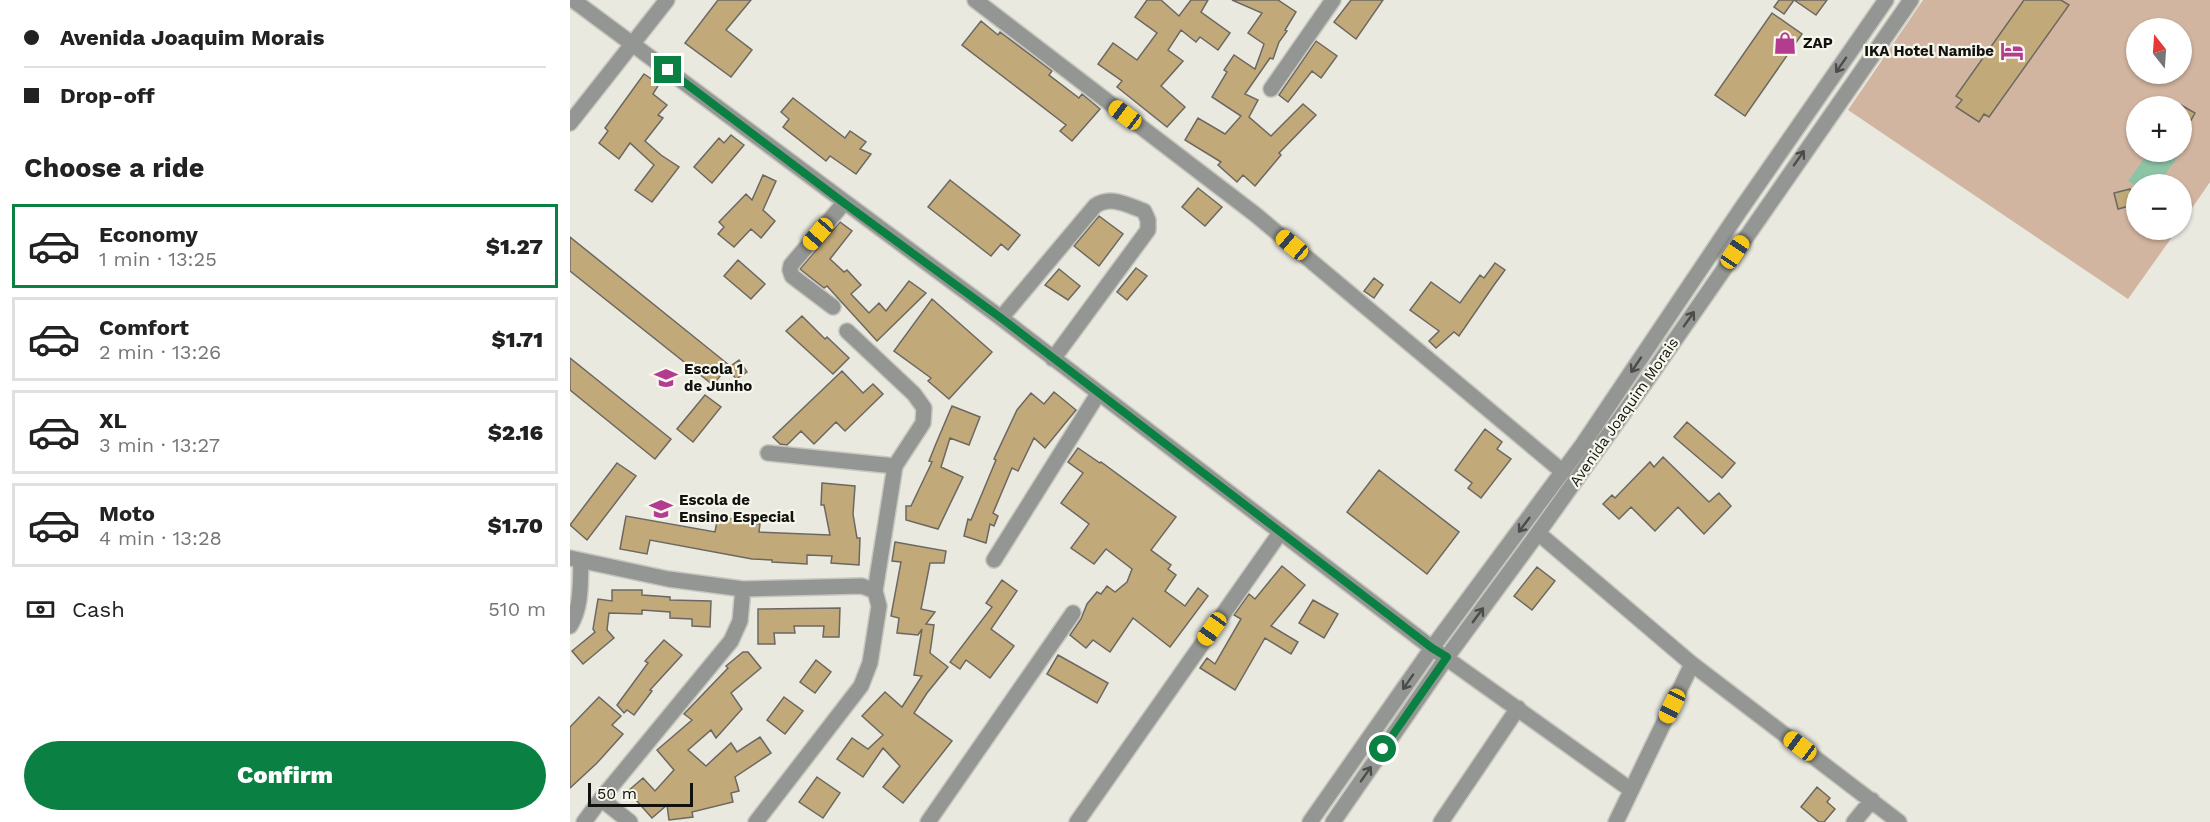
<!DOCTYPE html>
<meta charset="utf-8">
<style>
body{margin:0;font-family:"Work Sans",sans-serif;background:#f2f2f2;color:#222;height:100vh;display:flex;flex-direction:column;font-size:22px;white-space:nowrap}
*{box-sizing:border-box;margin:0}
p{font-size:20px;color:#767676}
.icon{flex:none;width:33px;height:33px;fill:none;stroke:currentColor;stroke-width:2;stroke-linecap:round;stroke-linejoin:round}
.map{position:relative;flex:1;overflow:hidden}
.details{display:flex;flex-direction:column;background:#fff;width:570px}
.details>*{flex:none}
.top-card{display:grid;align-content:center;height:132px;padding:0 24px;background:#fff}
.needle{width:39px;rotate:343deg}
.tools{position:absolute;left:1556px;top:18px;display:grid;gap:12px}
.tools a{display:grid;place-items:center;width:66px;height:66px;border-radius:50%;background:#fff;box-shadow:0 2px 4px #0004;font-size:30px}
.scale{position:absolute;left:18px;bottom:15px;width:105px;box-sizing:border-box;padding-left:6px;border:3px solid #12120f;border-top:0;font-size:16px;line-height:21px;white-space:nowrap;color:#12120f;-webkit-text-stroke:4px #f6f6ed;paint-order:stroke}
.end{position:absolute;width:27px;height:27px;margin:-14px;border:8px solid #0b8043;background:#fff;box-shadow:0 0 0 3px #fff}
.from{border-radius:50%}
.car{position:absolute;width:18px;height:36px;margin:-18px -9px;border-radius:8px;box-shadow:0 0 4px 2px #0007;background:linear-gradient(#f5c518 24%,#345 0 40%,#f5c518 0 76%,#345 0 86%,#f5c518 0)}
.top-card b{display:flex;align-items:center;gap:21px;height:57px;font-size:22px}
.top-card b+b{border-top:2px solid #e0e0e0}
.top-card i{width:15px;height:15px;background:#222}
ul{padding:0;list-style:none}
li{display:flex;align-items:center;gap:18px;height:84px;margin:0 12px 9px;padding:0 12px;border:3px solid #e0e0e0;border-radius:0px}
li div{flex:1}
li b{display:block;font-size:22px}
li em{font-style:normal;font-weight:800}
li.selected{border-color:#0b8043}
li>.icon{width:54px;height:54px;stroke-width:1.5}
h2{padding:0 24px;font-size:27px;line-height:72px}
.pay{display:flex;align-items:center;gap:15px;height:66px;padding:0 24px;font-size:22px}
.pay p{margin-inline-start:auto}
.button{display:flex;gap:12px;margin-top:auto;padding:12px 24px}
.button a{flex:1;height:69px;border-radius:36px;background:#0b8043;color:#fff;font-size:24px;font-weight:800;line-height:69px;text-align:center}
main{display:flex;flex:1;min-height:0}
.map>svg:first-child{display:block}
.green{fill:#d2b5a0;fill-rule:evenodd}
.water{fill:#8ec4a6}
.building{fill:#c2a979;stroke:#6c6861;stroke-width:1.5}
.lines{fill:none;stroke-linecap:round;stroke-linejoin:round}
.minor-casing{stroke:#c7c7bf;stroke-width:18}
.minor{stroke:#939692;stroke-width:15}
.oneway{stroke:#4c4d4a}
.route{stroke:#0b8043;stroke-width:8}
.labels{text-anchor:middle;stroke-width:4.5;stroke-linejoin:round;paint-order:stroke}
.poi-label{font-size:15px;font-weight:bold;fill:#12120f;stroke:#f6f6ed;text-anchor:start}
.street-label{font-size:15px;fill:#12120f;stroke:#f6f6ed}
</style>
<main>
<section class="details">
<div class="top-card">
<b><i class="from"></i>Avenida Joaquim Morais</b>
<b><i></i>Drop-off</b>
</div>
<h2>Choose a ride</h2>
<ul>
<li class="selected"><svg class="icon" aria-label="car" viewBox="0 0 24 24"><path d="M5 17H2v-5l4-1 3-4h7l3 4 3 1v5h-3M9 17h6M6 11h13"/><circle cx="7" cy="17" r="2"/><circle cx="17" cy="17" r="2"/></svg><div><b>Economy</b><p>1 min · 13:25</p></div><em>$1.27</em></li>
<li><svg class="icon" aria-label="car" viewBox="0 0 24 24"><path d="M5 17H2v-5l4-1 3-4h7l3 4 3 1v5h-3M9 17h6M6 11h13"/><circle cx="7" cy="17" r="2"/><circle cx="17" cy="17" r="2"/></svg><div><b>Comfort</b><p>2 min · 13:26</p></div><em>$1.71</em></li>
<li><svg class="icon" aria-label="car" viewBox="0 0 24 24"><path d="M5 17H2v-5l4-1 3-4h7l3 4 3 1v5h-3M9 17h6M6 11h13"/><circle cx="7" cy="17" r="2"/><circle cx="17" cy="17" r="2"/></svg><div><b>XL</b><p>3 min · 13:27</p></div><em>$2.16</em></li>
<li><svg class="icon" aria-label="car" viewBox="0 0 24 24"><path d="M5 17H2v-5l4-1 3-4h7l3 4 3 1v5h-3M9 17h6M6 11h13"/><circle cx="7" cy="17" r="2"/><circle cx="17" cy="17" r="2"/></svg><div><b>Moto</b><p>4 min · 13:28</p></div><em>$1.70</em></li>
</ul>
<div class="pay"><svg class="icon" aria-label="cash" viewBox="0 0 24 24"><path d="M3 7h18v10H3z"/><circle cx="12" cy="12" r="2"/></svg>Cash<p>510 m</p></div>
<div class="button"><a>Confirm</a></div>
</section>
<div class="map">
<svg width="1640" height="822" viewBox="0 0 1640 822">
<rect width="100%" height="100%" fill="#e9e9e0"/>
<path class="green" d="M1353,0h287v182l-29,42v-40h-45v46h41l-49,69 -280,-189zM1566,28h45v46h-45zM1566,106h45v46h-45z"/>
<path class="water" d="M1611,145l4,2 -27,37 -22,2 -8,-5 21,-29h32z"/>
<path class="building" d="M148,0h33l-25,30 26,20 -21,27 -46,-34z
M577,0h14l18,16 12,-16h17l-7,12 29,21 -12,17 -18,-13 -4,5 -15,-12 -13,20 15,11 -22,25 24,21 -18,20 -50,-40 5,-6 -24,-17 15,-21 24,17 20,-27 -22,-16z
M662,0h46l18,12 -11,18 2,1 -8,11 -6,17 -3,-1 -25,36 13,6 -9,17 22,19 32,-32 13,11 -37,38 2,2 -26,31 -12,-11 -6,7 -19,-17 3,-3 -36,-22 13,-22 27,16 16,-18 -29,-19 15,-25 -3,-2 10,-15 21,14 9,-25 -16,-11 14,-20z
M781,0h32l-27,39 -22,-17z
M1209,0h48l-11,15 -22,-15 -10,14 -10,-7z
M1454,0h37l8,5 -80,112 -5,-3 -5,8 -23,-15 6,-7 -6,-4z
M1202,13l30,21 -57,82 -30,-21z
M411,21l17,14 2,-3 52,39 -3,4 30,23 3,-4 18,15 -28,32 -12,-10 6,-6 -104,-80z
M746,41l21,15 -16,22 -9,-7 -24,31 -9,-7z
M74,74l15,10 -6,10 14,11 -9,10 5,3 -18,23 16,14 18,12 -27,35 -17,-12 19,-25 -24,-22 -11,16 -20,-16 9,-12 -3,-3z
M223,98l52,40 5,-7 16,11 -6,7 11,5 -15,20 -26,-18 -4,5 -43,-34 6,-8 -8,-7z
M1611,105l14,8 -14,25z
M161,135l13,10 -32,38 -18,-16 25,-29 5,5z
M193,175l13,6 -13,29 12,11 -14,17 -10,-9 -17,18 -16,-13 6,-7 -5,-5 27,-28 6,6z
M380,180l70,55 -12,15 -7,-6 -10,12 -63,-49z
M628,188l24,19 -17,19 -23,-19z
M1560,189l3,16 -15,4 -4,-16z
M529,216l24,18 -24,32 -25,-20z
M270,222l12,9 -22,28 14,13 3,-2 14,15 -10,9 18,19 10,-10 7,8 23,-30 17,12 -49,48 -50,-55 -3,2 -24,-19z
M0,237l159,128 -16,20 -143,-114z
M168,260l27,24 -14,15 -27,-23z
M925,263l10,7 -11,15 -35,51 -5,-4 -18,16 -7,-7 10,-10 -29,-21 21,-28 29,21 20,-28 4,3z
M566,268l11,8 -20,24 -10,-8z
M489,269l21,17 -12,14 -23,-15z
M804,278l9,7 -9,13 -10,-7z
M362,299l60,53 -43,47 -21,-18 3,-3 -37,-27z
M232,316l23,23 2,-2 22,21 -16,16 -47,-43z
M0,358l101,81 -16,20 -85,-69z
M169,360l8,12 -11,7 -8,-11z
M272,371l21,22 10,-9 10,10 -38,37 -9,-9 -22,22 -13,-13 -14,14 -7,-1 -7,-7z
M484,392l22,18 -31,38 -11,-10 -16,33 -6,-3 -19,45 5,3 -4,10 -4,-2 -4,19 -22,-7 4,-17 3,1 25,-60 -2,-1 23,-49 14,-17 13,11z
M135,395l16,12 -28,35 -16,-13z
M382,406l28,11 -11,28 -19,-7 -9,29 22,10 -25,52 -32,-9v-14h5l21,-44 -3,-1 6,-15z
M1117,422l48,41 -13,15 -48,-41z
M915,429l17,13 -5,7 14,10 -30,39 -13,-10 4,-5 -17,-13z
M508,448l22,15 1,-1 75,55 -25,33 20,15 -3,4 8,6 -11,16 20,15 13,-18 10,8 -38,51 -37,-29 -23,34 -17,-12 -7,8 -16,-13 11,-16 6,-15 10,-12 4,2 6,-8 8,6 12,-10 5,-13 -26,-20 -12,15 -23,-16 18,-24 -28,-21 22,-30 -15,-11z
M1093,457l46,45 10,-9 12,13 -27,28 -26,-27 -23,24 -24,-24 -12,12 -16,-15 9,-9 3,3 35,-36 4,5z
M47,463l19,13 -49,64 -17,-15z
M809,470l80,62 -32,42 -80,-62z
M252,483l33,3 -2,28 4,24h3l-1,27 -28,-2 1,-7 -25,-1v9l-35,-2v-2l-20,-1 -102,-19 -3,14 -27,-5 6,-33 89,16 3,-16 25,5v2l17,1 -1,8 71,3 -6,-30h-3z
M325,542l51,9 -2,12h-14l-9,46 14,3 -9,12 8,1 -4,28 18,14 -21,26 -13,20 38,28 -49,62 -20,-16 17,-21 -17,-18 -20,29 -26,-18 15,-21 16,11 15,-14 -21,-19 23,-24 17,15 20,-31 -8,-1 8,-46 -4,6 -21,-2 2,-15 -8,-2 10,-54 -9,-1z
M712,566l23,19 -34,41 27,16 -7,12 -26,-16 -30,52 -35,-22 7,-10 8,6 26,-45 -7,-4 15,-21 6,5z
M967,567l18,14 -23,29 -18,-14z
M432,580l15,11 -26,38 23,17 -24,32 -24,-18 -6,9 -10,-7 42,-55 -6,-4z
M42,590h30v5l28,2v3l41,1 -1,26 -18,-1v-7l-22,-1v-6l-28,-2v4l-33,-1 -2,17 7,8 -31,26 -11,-13 23,-19 -2,-3 5,-30 14,2z
M743,600l25,14 -14,24 -25,-15z
M270,608l-1,29h-16l1,-11h-30l1,7h-21l1,11h-17v-35z
M94,640l18,15 -32,35 2,1 -18,24 -7,-5 -3,3 -7,-8 31,-42 -3,-2z
M173,652h5l13,16 -30,25 11,16 -26,29 -5,-8 -23,20 18,16 25,-23 6,9 23,-15 11,16 -36,24 4,14 -8,2 2,9 -41,10 1,5 -24,3 -2,-15 -15,13 -24,-27 15,-13 12,13 19,-21 -17,-20 35,-30 -8,-6 44,-46 -2,-2z
M488,655l50,28 -11,20 -50,-29z
M246,660l15,12 -16,21 -15,-11z
M29,697l22,19 -9,9 11,9 -26,29 -27,25v-61z
M214,697l19,14 -18,23 -18,-14z
M247,777l23,16 -17,25 -24,-16z
M1247,787l13,11 -3,4 8,7 -11,13h-5l-18,-15z"/>
<g class="lines">
<g class="minor-casing">
<path id="minor" d="M3,0l428,318 431,330 199,142
M405,0l281,215 307,257
M701,89l62,-89
M0,123l97,-123
M263,307l-41,-31 -2,-6 1,-5 53,-62
M431,318l94,-112c16,-11 32,-1 49,5l4,9v10l-95,129
M277,331l67,63 10,14 -1,15 -28,43 -20,125
M198,453l127,13
M968,533l154,131 207,158
M0,558l98,21 75,10 119,-3 13,5 4,15 -9,57 -9,23 -105,136
M424,560l104,-166
M0,626c12,-20 10,-42 11,-65
M14,822l17,-23
M60,822l-29,-23 130,-158 9,-20 3,-32
M358,822l145,-209
M507,822l203,-289
M740,822l122,-174 151,-204 158,-235 145,-209
M763,822l114,-165 91,-124 107,-150 266,-383
M871,822l77,-114
M1046,822l76,-158
M1284,822l18,-22"/>
</g>
<use href="#minor" class="minor"/>
</g>
<defs><path id="oneway-shaft" d="M-6 0H5M1.5-3L5.5 0L1.5 3" fill="none" stroke-width="1.6" stroke-linecap="round" stroke-linejoin="round" transform="scale(1.5)"/></defs>
<g class="oneway">
<use href="#oneway-shaft" transform="translate(1271 65) rotate(125)"/>
<use href="#oneway-shaft" transform="translate(1229 158) rotate(-55)"/>
<use href="#oneway-shaft" transform="translate(1119 319) rotate(-55)"/>
<use href="#oneway-shaft" transform="translate(1066 365) rotate(124)"/>
<use href="#oneway-shaft" transform="translate(954 525) rotate(127)"/>
<use href="#oneway-shaft" transform="translate(908 615) rotate(-54)"/>
<use href="#oneway-shaft" transform="translate(838 682) rotate(125)"/>
<use href="#oneway-shaft" transform="translate(796 774) rotate(-55)"/>
</g>
<g class="lines">
<path class="route" d="M98,70l176,133 157,115 431,330 15,9 -64,92"/>
</g>
<defs>
<g id="shop-bare" transform="scale(1.8)"><path d="M-5-2.5h2.3a2.7 3.5 0 0 1 5.4 0H5L5.5 6h-11ZM-1.5-2.5h3a1.5 2.3 0 0 0-3 0Z" fill="#b33b90" stroke="#f6f6ed" stroke-width="2.5" paint-order="stroke"/></g>
<g id="hotel-bare" transform="scale(1.8)"><path d="M-6-4.5h1.5V1H6V5H4.5V3h-9V5H-6ZM-4 0a1.8 1.8 0 1 1 3.6 0ZM.5 0V-2.5h3Q6-2.5 6 0Z" fill="#b33b90" stroke="#f6f6ed" stroke-width="2.5" paint-order="stroke"/></g>
<g id="school-bare" transform="scale(1.8)"><path d="M0-5L7-2L0 1L-7-2ZM-4 1L0 2.5L4 1V4Q0 6-4 4Z" fill="#b33b90" stroke="#f6f6ed" stroke-width="2.5" paint-order="stroke"/></g>
</defs>
<g fill-rule="evenodd">
<use href="#shop-bare" x="1215" y="43"/>
<use href="#hotel-bare" x="1442" y="51"/>
<use href="#school-bare" x="96" y="378"/>
<use href="#school-bare" x="91" y="509"/>
</g>
<g class="labels">
<g class="poi-label">
<text x="1233" y="48">ZAP</text>
<text x="1424" y="56" text-anchor="end">IKA Hotel Namibe</text>
<text x="114" y="374">Escola 1<tspan x="114" dy="17">de Junho</tspan></text>
<text x="109" y="505">Escola de<tspan x="109" dy="17">Ensino Especial</tspan></text>
</g>
<g class="street-label">
<text transform="translate(1054 412) rotate(-55)" y="5">Avenida Joaquim Morais</text>
</g>
</g>
</svg>
<div class="tools">
<a><svg class="needle" viewBox="-14 -14 28 28"><path d="M0-13l5 13h-10z" fill="#e53935"/><path d="M0 13l5-13h-10z" fill="#767676"/></svg></a>
<a>+</a>
<a>−</a>
</div>
<div class="scale">50 m</div>
<i class="end from" style="left:813px;top:749px"></i>
<i class="end" style="left:98px;top:70px"></i>
<i class="car" style="left:555px;top:115px;rotate:307deg"></i>
<i class="car" style="left:248px;top:234px;rotate:221deg"></i>
<i class="car" style="left:722px;top:245px;rotate:310deg"></i>
<i class="car" style="left:1165px;top:252px;rotate:34deg"></i>
<i class="car" style="left:642px;top:629px;rotate:215deg"></i>
<i class="car" style="left:1102px;top:706px;rotate:206deg"></i>
<i class="car" style="left:1230px;top:746px;rotate:307deg"></i>
</div>
</main>
